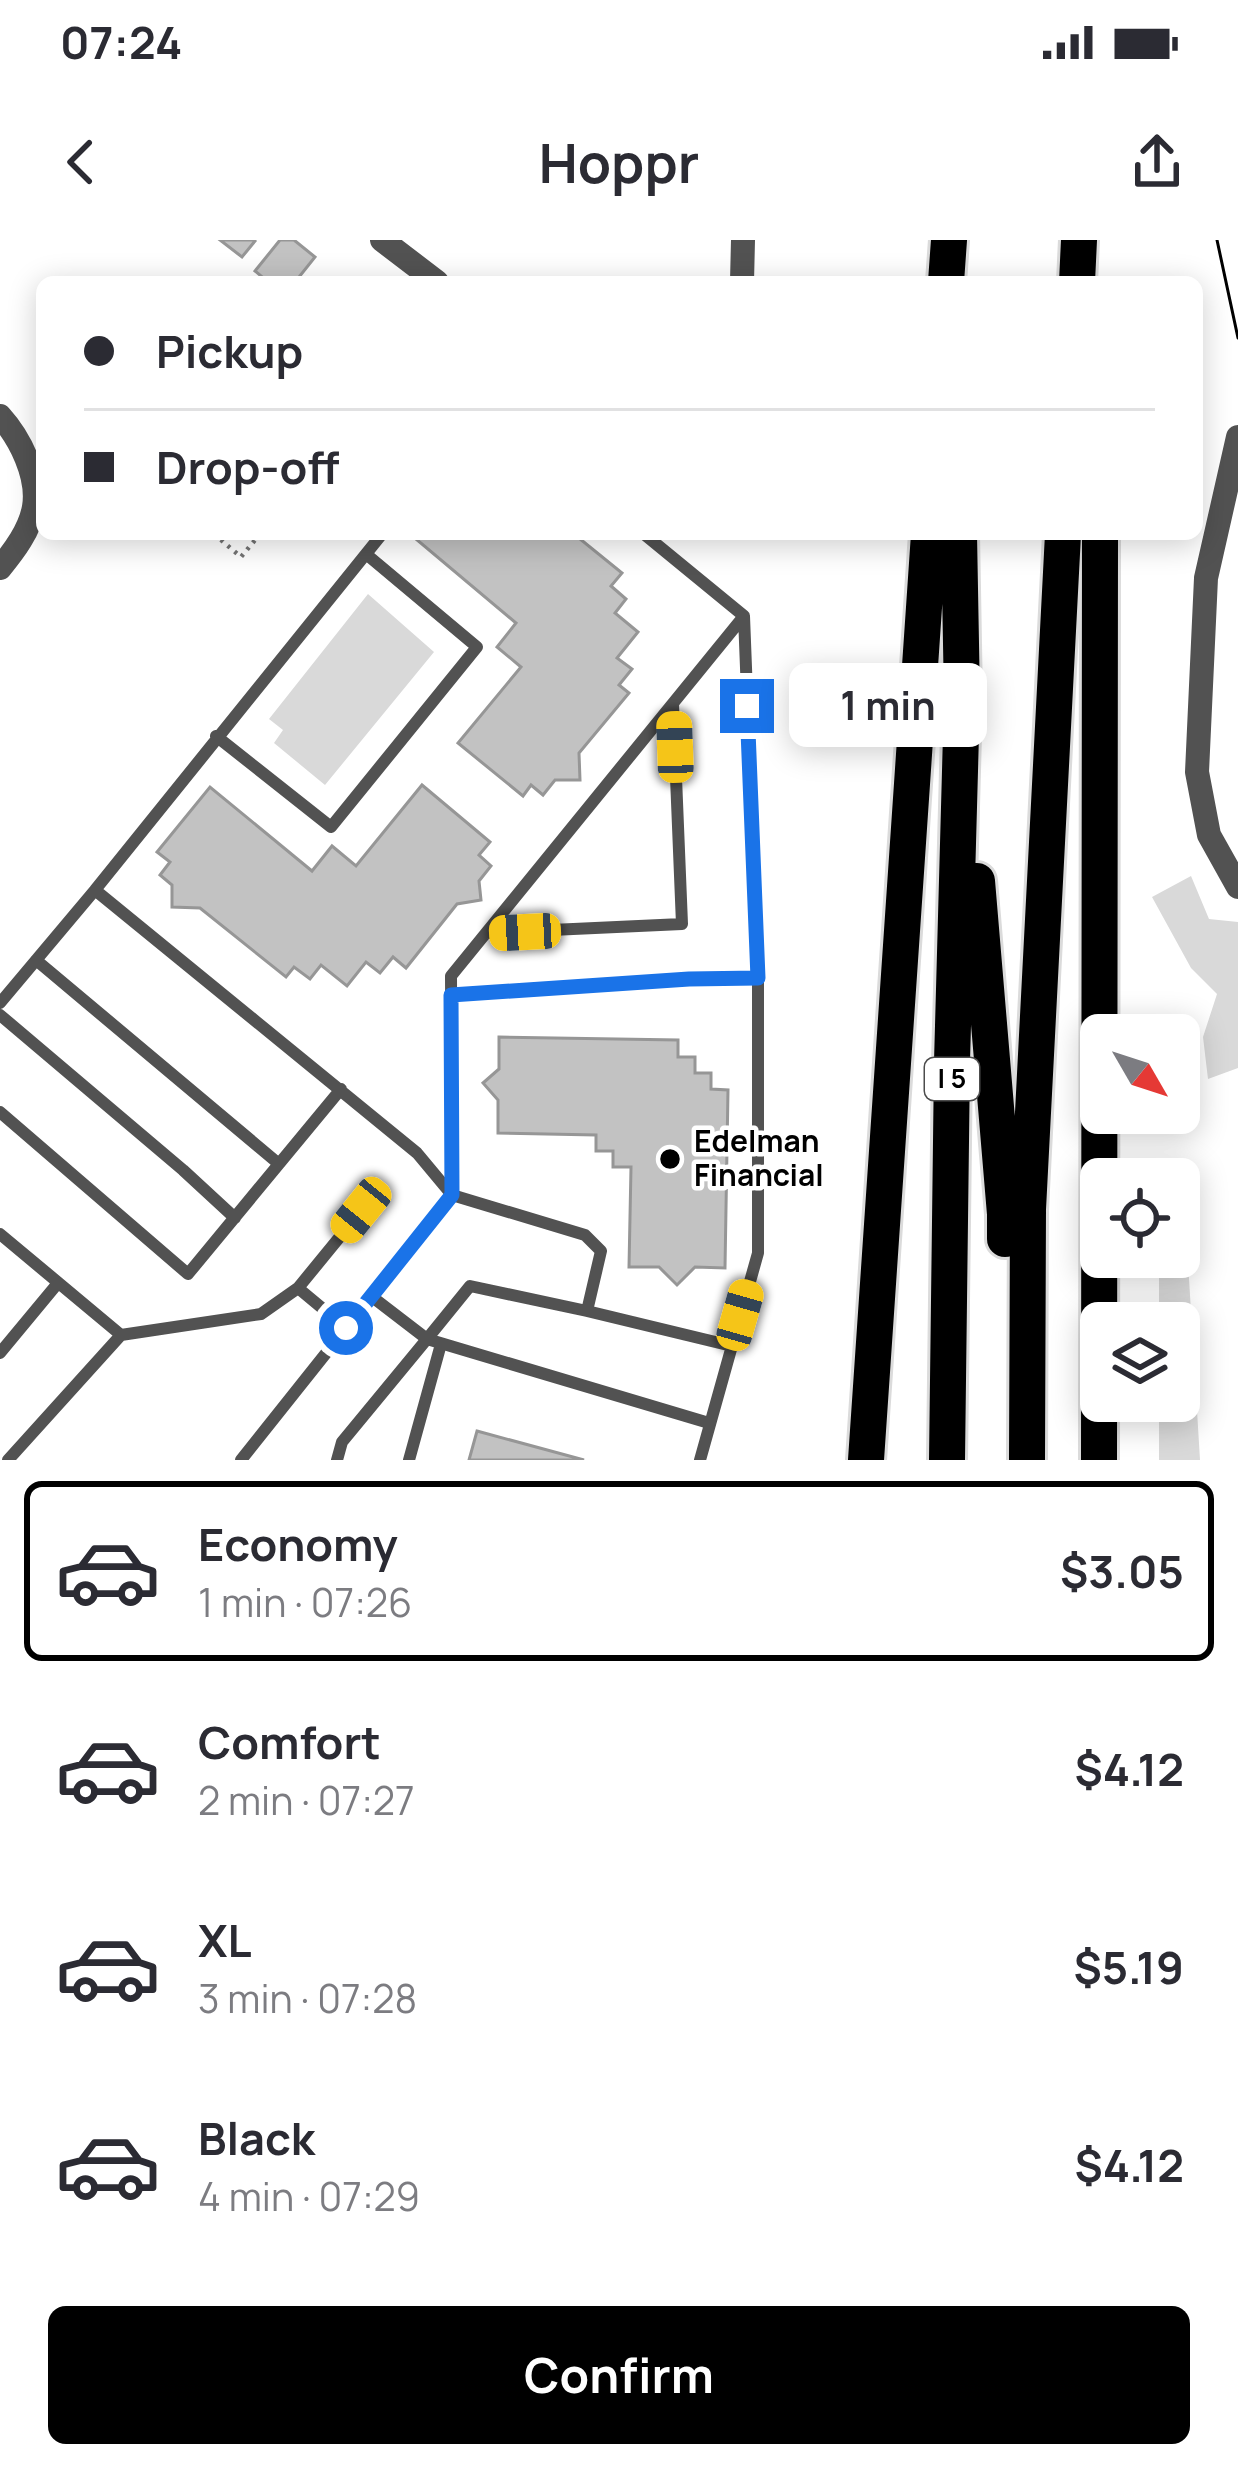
<!DOCTYPE html>
<meta charset="utf-8">
<style>
body{margin:0;font-family:Manrope,sans-serif;background:#f2f2f3;color:#2b2b33;height:100vh;display:flex;flex-direction:column;font-size:45px;white-space:nowrap}
*{box-sizing:border-box;margin:0}
p{font-size:39px;color:#7c7c81}
.icon{flex:none;width:66px;height:66px;fill:none;stroke:currentColor;stroke-width:2;stroke-linecap:round;stroke-linejoin:round}
.map{position:relative;height:1220px;overflow:hidden}
.panel{display:flex;flex-direction:column;background:#fff;flex:1}
.panel>*{flex:none}
.banner{position:absolute;left:36px;top:36px;width:1167px;height:264px;border-radius:18px;box-shadow:0 6px 30px #0003;display:grid;align-content:center;height:264px;padding:0 48px;background:#fff}
.needle{width:78px;rotate:129deg}
.controls{position:absolute;left:1080px;top:774px;display:grid;gap:24px}
.controls a{display:grid;place-items:center;width:120px;height:120px;border-radius:18px;background:#fff;box-shadow:0 6px 30px #0003;font-size:60px}
.end{position:absolute;width:54px;height:54px;margin:-27px;border:15px solid #1a73e8;background:#fff;box-shadow:0 0 0 6px #fff}
.from{border-radius:50%}
.bubble{position:absolute;height:84px;border-radius:18px;background:#fff;box-shadow:0 6px 30px #0003;font-size:39px;font-weight:700;line-height:84px;text-align:center}
.car{position:absolute;width:36px;height:72px;margin:-36px -18px;border-radius:15px;box-shadow:0 0 9px 3px #0007;background:linear-gradient(#f5c518 24%,#345 0 40%,#f5c518 0 76%,#345 0 86%,#f5c518 0)}
.banner b{display:flex;align-items:center;gap:42px;height:114px;font-size:45px}
.banner b+b{border-top:3px solid #e1e1e2}
.banner i{width:30px;height:30px;background:#2b2b33}
ul{padding:21px 0 0;list-style:none}
li{display:flex;align-items:center;gap:36px;height:180px;margin:0 24px 18px;padding:0 24px;border:6px solid transparent;border-radius:18px}
li div{flex:1}
li b{display:block;font-size:45px}
li em{font-style:normal;font-weight:700}
li.selected{border-color:#000}
li>.icon{width:108px;height:108px;stroke-width:1.5}
.action{display:flex;gap:24px;margin-top:auto;padding:24px 48px}
.action a{flex:1;height:138px;border-radius:18px;background:#000;color:#fff;font-size:48px;font-weight:700;line-height:138px;text-align:center}
.status{display:flex;justify-content:space-between;align-items:center;height:84px;padding:0 60px;background:#fff;direction:ltr}
.status svg{height:33px;fill:currentColor}
header{display:flex;justify-content:space-between;align-items:center;height:156px;padding:0 48px;background:#fff;font-size:54px;font-weight:700}
.map>svg:first-child{display:block}
.green{fill:#d9d9d9}
.building{fill:#c2c2c2;stroke:#969696;stroke-width:3}
.lines{fill:none;stroke-linecap:round;stroke-linejoin:round}
.motorway-casing{stroke:#dbdbdb;stroke-width:42}
.path{stroke:#747474;stroke-width:4.5;stroke-dasharray:3 6;stroke-linecap:butt}
.service{stroke:#525252;stroke-width:12}
.minor{stroke:#525252;stroke-width:24}
.motorway{stroke:#000;stroke-width:36}
.tram{stroke:#000;stroke-width:3}
.route{stroke:#1a73e8;stroke-width:15}
.poi-dot{fill:#000;stroke:#fff;stroke-width:4.5}
.labels{text-anchor:middle;stroke-width:9;stroke-linejoin:round;paint-order:stroke}
.shield{fill:#fff;stroke:#4c4c4c;stroke-width:3}
.shield-label{font-size:27px;font-weight:bold;fill:#000}
.poi-label{font-size:30px;font-weight:bold;fill:#000;stroke:#fff;text-anchor:start}
</style>
<div class="status"><b>07:24</b><svg viewBox="0 0 49 12"><path d="M0 12V9h3v3zM5 12V6h3v6zM10 12V3h3v9zM15 12V0h3v12zM26 1h20v11H26zM47 4h2v5h-2z"/></svg></div>
<header><svg class="icon" aria-label="back" viewBox="0 0 24 24"><path d="M15 5l-7 7 7 7"/></svg>Hoppr<svg class="icon" aria-label="share" viewBox="0 0 24 24"><path d="M12 15V3M7 8l5-5 5 5M5 13v7h14v-7"/></svg></header>
<div class="map">
<svg width="1238" height="1220" viewBox="0 0 1238 1220">
<rect width="100%" height="100%" fill="#fff"/>
<path class="green" d="M368,354l66,58 -109,133 -51,-42 9,-13 -14,-11z
M1191,636l18,43 29,3v146l-30,11 -5,-42 14,-43 -26,-26 -39,-71z
M1184,956l16,264h-41v-59h20v-78h-20v-66h20v-60z"/>
<path class="building" d="M220,0h34l1,1 -13,16z
M280,0h14l21,17 -16,20 6,5h-37l-13,-11z
M410,294h164l48,39 -11,13 15,13 -11,14 23,19 -21,26 15,11 -13,16 10,8 -50,60 1,27h-25l-12,15 -12,-10 -8,11 -65,-53 63,-76 -24,-20 19,-24z
M422,545l68,57 -11,13 12,11 -12,15 2,19 -24,4 -51,64 -13,-11 -13,16 -14,-11 -19,24 -26,-21 -11,14 -16,-12 -8,10 -86,-69 -28,-1v-22l-12,-10 10,-13 -13,-10 53,-65 102,84 20,-25 24,20z
M499,797l179,3v17h17v16h16v16l17,1 -3,178 -30,-1 -18,18 -18,-18h-30l2,-100h-18v-16h-17v-16l-98,-2v-33l-15,-17 16,-14z
M477,1191l107,29h-115z"/>
<g class="lines">
<g class="motorway-casing">
<path id="motorway" d="M946,42l3,-42
M1077,42l2,-42
M977,641l28,333v25
M866,1220l63,-926
M947,1220l5,-398 10,-364 -3,-164
M1027,1220l1,-251 35,-675
M1099,1220l1,-926"/>
</g>
<path class="path" d="M214,294l27,23 19,-23"/>
<path class="service" d="M382,294l-287,356 322,263 35,42 133,40 16,16 -14,60 145,35
M216,496l115,91 146,-180 -111,-93
M486,693l196,-9 -9,-220
M36,720l243,204
M451,755l238,-16 69,-1 -14,-362 -100,-82
M0,763l95,-113
M0,775l183,155 52,48
M0,872l188,162 153,-185
M0,994l121,101
M298,1048l63,-77
M587,1071l-117,-25 -43,53 282,84
M0,1113l58,-70
M8,1220l113,-125 140,-21 37,-26 48,40
M241,1220l211,-265 -1,-219 293,-360
M337,1220l5,-18 85,-103 -56,-43
M409,1220l32,-116
M700,1220l58,-207v-275"/>
<path class="minor" d="M382,0l55,42
M742,42l1,-42
M0,176c20,22 39,60 34,91 -4,23 -20,44 -34,61
M1238,197l-32,141 -9,194 12,63 29,52"/>
<use href="#motorway" class="motorway"/>
<path class="tram" d="M1217,0l21,98"/>
</g>
<g class="lines">
<path class="route" d="M346,1088l106,-133 -1,-200 238,-16 69,-1 -11,-272"/>
</g>
<circle class="poi-dot" cx="670" cy="919" r="12"/>
<g class="labels">
<rect class="shield" x="925" y="818" width="54" height="42" rx="9"/>
<g class="shield-label">
<text x="952" y="848">I 5</text>
</g>
<g class="poi-label">
<text x="694" y="912">Edelman<tspan x="694" dy="34">Financial</tspan></text>
</g>
</g>
</svg>
<div class="controls">
<a><svg class="needle" viewBox="-14 -14 28 28"><path d="M0-13l5 13h-10z" fill="#e53935"/><path d="M0 13l5-13h-10z" fill="#7c7c81"/></svg></a>
<a><svg class="icon" aria-label="locate" viewBox="0 0 24 24"><circle cx="12" cy="12" r="6"/><path d="M12 2v4M12 18v4M2 12h4M18 12h4"/></svg></a>
<a><svg class="icon" aria-label="layers" viewBox="0 0 24 24"><path d="M12 4l9 5-9 5-9-5zM3 14l9 5 9-5"/></svg></a>
</div>
<i class="end from" style="left:346px;top:1088px"></i>
<i class="end" style="left:747px;top:466px"></i>
<div class="bubble" style="left:789px;top:423px;width:198px">1 min</div>
<i class="car" style="left:675px;top:507px;rotate:358deg"></i>
<i class="car" style="left:525px;top:692px;rotate:267deg"></i>
<i class="car" style="left:361px;top:970px;rotate:219deg"></i>
<i class="car" style="left:740px;top:1075px;rotate:16deg"></i>
<div class="banner">
<b><i class="from"></i>Pickup</b>
<b><i></i>Drop-off</b>
</div>
</div>
<section class="panel">
<ul>
<li class="selected"><svg class="icon" aria-label="car" viewBox="0 0 24 24"><path d="M5 17H2v-5l4-1 3-4h7l3 4 3 1v5h-3M9 17h6M6 11h13"/><circle cx="7" cy="17" r="2"/><circle cx="17" cy="17" r="2"/></svg><div><b>Economy</b><p>1 min · 07:26</p></div><em>$3.05</em></li>
<li><svg class="icon" aria-label="car" viewBox="0 0 24 24"><path d="M5 17H2v-5l4-1 3-4h7l3 4 3 1v5h-3M9 17h6M6 11h13"/><circle cx="7" cy="17" r="2"/><circle cx="17" cy="17" r="2"/></svg><div><b>Comfort</b><p>2 min · 07:27</p></div><em>$4.12</em></li>
<li><svg class="icon" aria-label="car" viewBox="0 0 24 24"><path d="M5 17H2v-5l4-1 3-4h7l3 4 3 1v5h-3M9 17h6M6 11h13"/><circle cx="7" cy="17" r="2"/><circle cx="17" cy="17" r="2"/></svg><div><b>XL</b><p>3 min · 07:28</p></div><em>$5.19</em></li>
<li><svg class="icon" aria-label="car" viewBox="0 0 24 24"><path d="M5 17H2v-5l4-1 3-4h7l3 4 3 1v5h-3M9 17h6M6 11h13"/><circle cx="7" cy="17" r="2"/><circle cx="17" cy="17" r="2"/></svg><div><b>Black</b><p>4 min · 07:29</p></div><em>$4.12</em></li>
</ul>
<div class="action"><a>Confirm</a></div>
</section>
